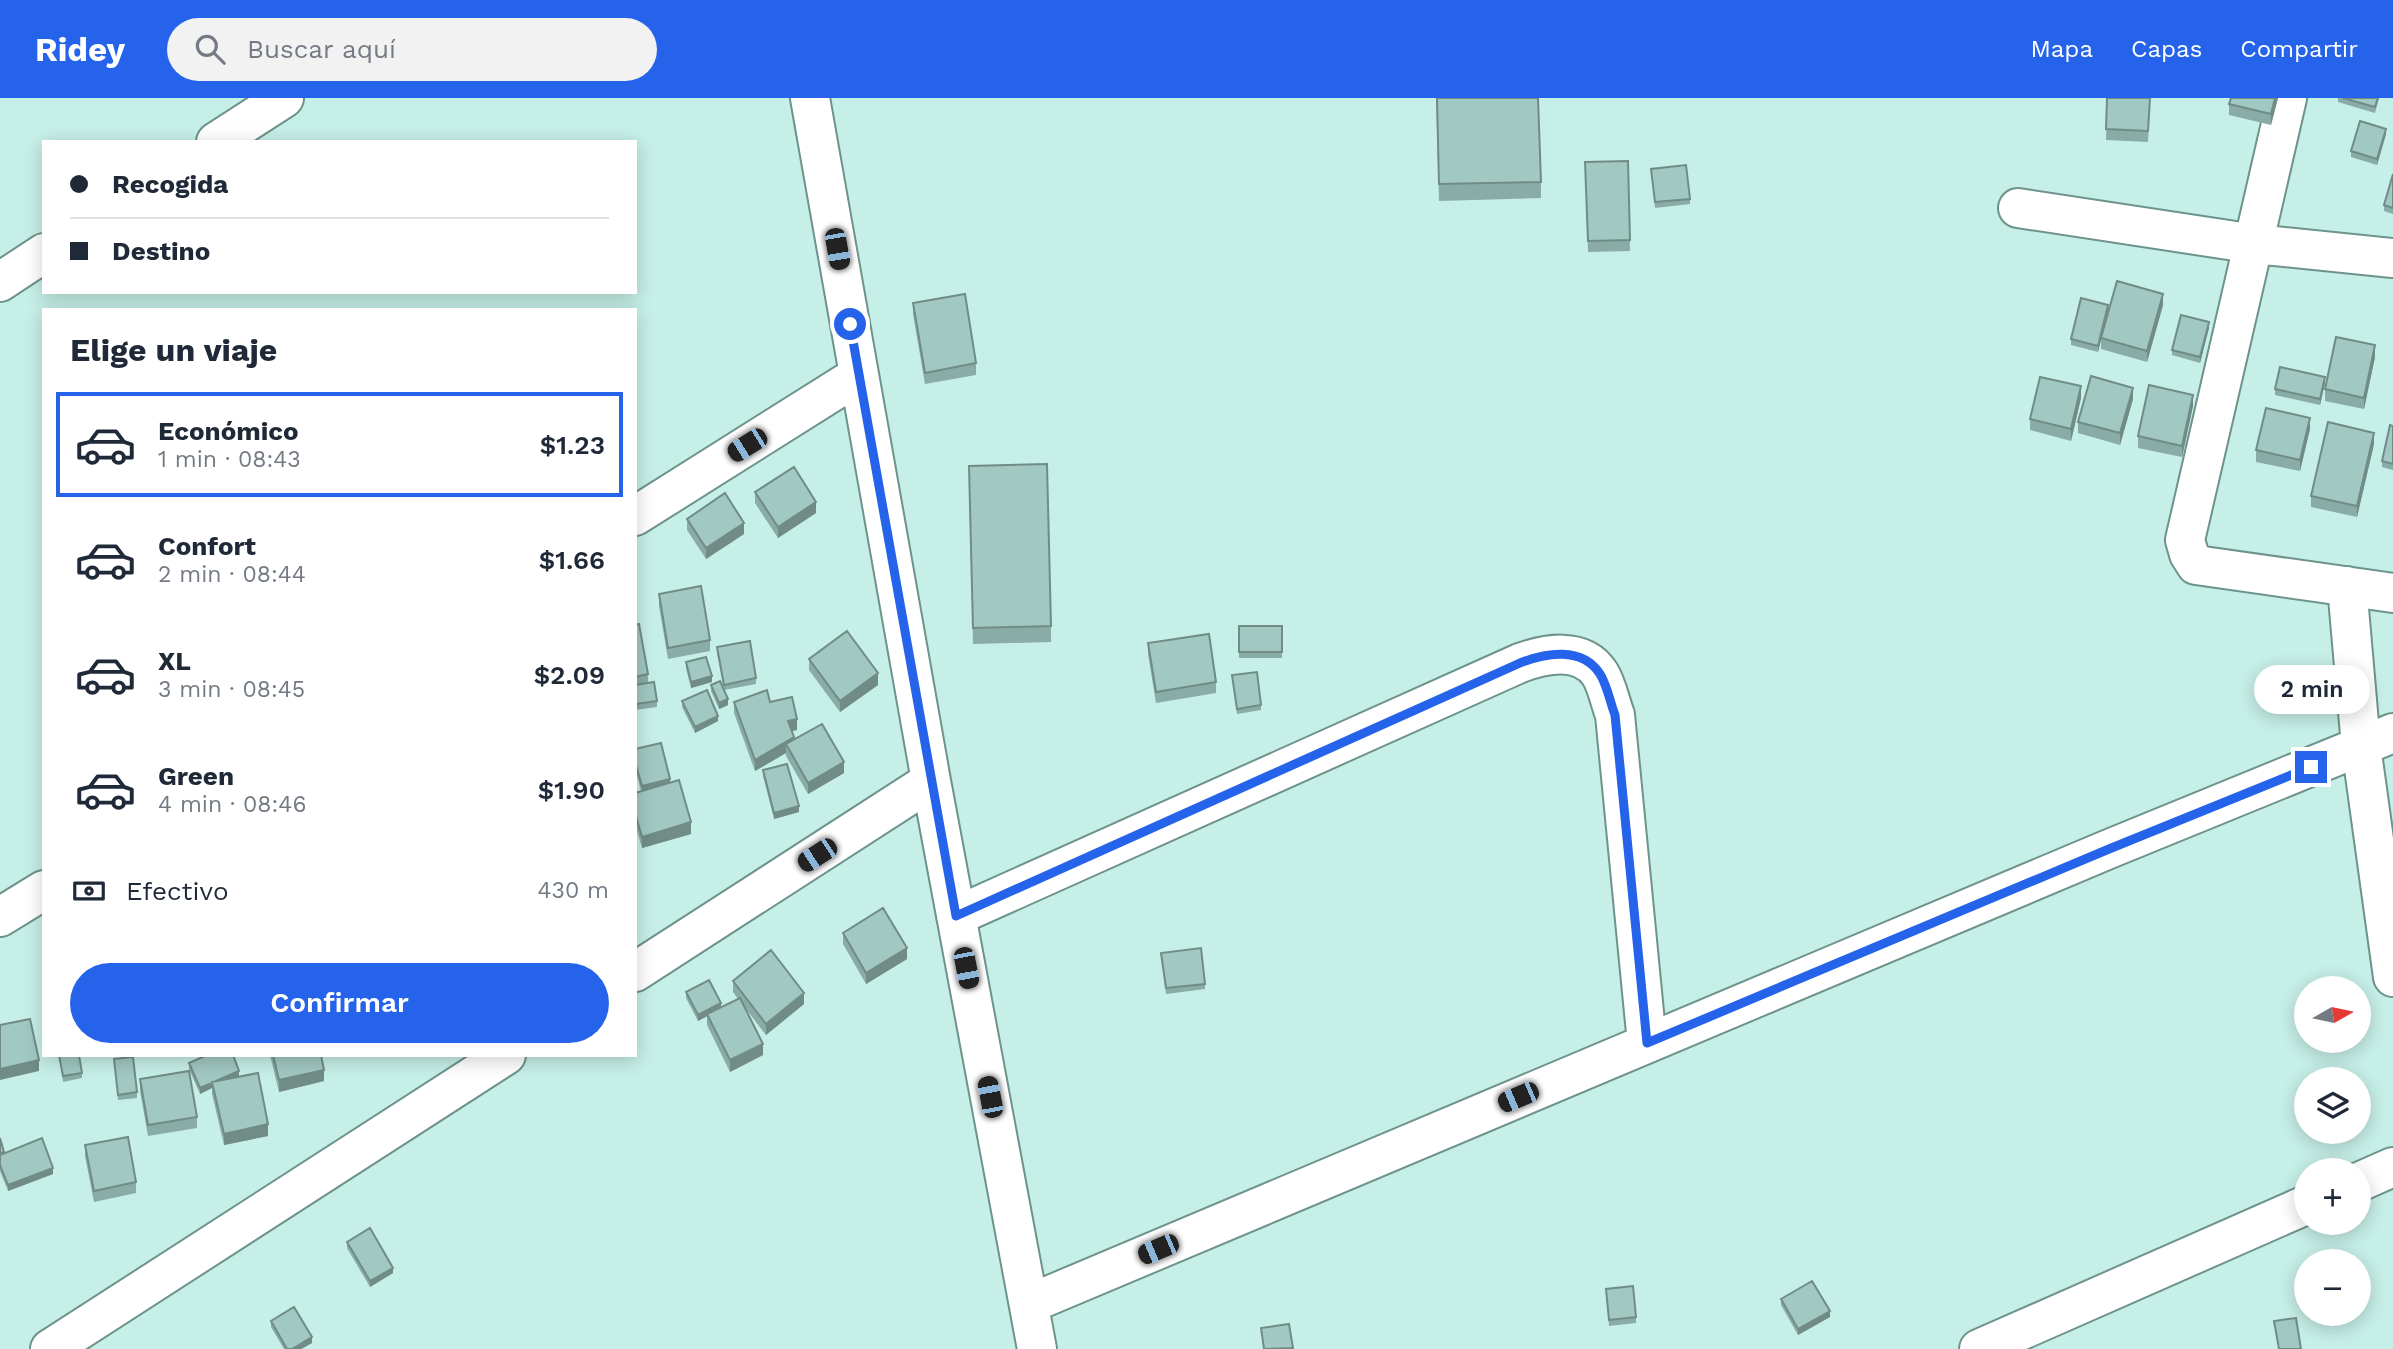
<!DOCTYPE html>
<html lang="es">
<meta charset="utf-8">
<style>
body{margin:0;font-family:"Work Sans",sans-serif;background:#f2f2f3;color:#1f2937;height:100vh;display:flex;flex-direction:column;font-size:26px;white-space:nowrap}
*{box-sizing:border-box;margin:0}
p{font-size:23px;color:#747a83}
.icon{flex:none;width:38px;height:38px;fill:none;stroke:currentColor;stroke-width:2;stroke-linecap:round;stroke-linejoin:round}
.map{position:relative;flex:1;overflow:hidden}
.side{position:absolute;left:42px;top:210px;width:595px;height:749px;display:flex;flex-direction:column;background:#fff;border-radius:0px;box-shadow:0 4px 18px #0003}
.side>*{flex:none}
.banner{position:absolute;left:42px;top:42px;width:595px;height:154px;border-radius:0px;box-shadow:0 4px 18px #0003;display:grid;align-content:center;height:154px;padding:0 28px;background:#fff}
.needle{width:46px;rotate:81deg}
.fabs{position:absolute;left:2294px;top:878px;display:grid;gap:14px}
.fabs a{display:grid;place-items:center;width:77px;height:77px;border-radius:50%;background:#fff;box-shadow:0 4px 18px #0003;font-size:35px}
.end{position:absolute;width:32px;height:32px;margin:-16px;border:9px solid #2563eb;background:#fff;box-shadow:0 0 0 4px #fff}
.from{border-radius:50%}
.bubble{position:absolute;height:49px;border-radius:24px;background:#fff;box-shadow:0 4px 18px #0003;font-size:23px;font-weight:600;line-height:49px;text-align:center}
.car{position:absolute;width:21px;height:42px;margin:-21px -10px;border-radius:9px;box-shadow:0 0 5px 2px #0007;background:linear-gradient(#222 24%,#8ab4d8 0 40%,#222 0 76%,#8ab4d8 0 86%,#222 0)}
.banner b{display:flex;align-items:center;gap:24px;height:66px;font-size:26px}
.banner b+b{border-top:2px solid #e0e1e3}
.banner i{width:18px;height:18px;background:#1f2937}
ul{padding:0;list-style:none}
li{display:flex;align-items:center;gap:21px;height:105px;margin:0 14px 10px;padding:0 14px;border:4px solid transparent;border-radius:0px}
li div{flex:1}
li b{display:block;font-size:26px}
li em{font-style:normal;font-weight:600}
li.current{border-color:#2563eb}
li>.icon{width:63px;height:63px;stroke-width:1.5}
h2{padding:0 28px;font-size:32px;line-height:84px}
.pay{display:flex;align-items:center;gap:18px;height:77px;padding:0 28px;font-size:26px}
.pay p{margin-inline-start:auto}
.button{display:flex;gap:14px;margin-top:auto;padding:14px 28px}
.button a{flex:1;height:80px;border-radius:42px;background:#2563eb;color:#fff;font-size:28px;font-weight:600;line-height:80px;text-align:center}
header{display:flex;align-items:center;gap:42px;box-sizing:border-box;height:98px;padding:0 35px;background:#2563eb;color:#fff}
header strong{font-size:33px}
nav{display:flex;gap:38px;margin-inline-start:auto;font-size:24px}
.search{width:490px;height:63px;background:#f2f2f3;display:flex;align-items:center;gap:18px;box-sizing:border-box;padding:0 24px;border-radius:38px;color:#747a83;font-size:26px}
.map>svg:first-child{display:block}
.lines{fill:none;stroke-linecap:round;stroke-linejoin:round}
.minor-casing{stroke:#6d938c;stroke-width:42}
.minor{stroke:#fff;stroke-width:38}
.wall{fill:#8aaca6}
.shaded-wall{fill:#718c87}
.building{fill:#a1c8c1;stroke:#718c87;stroke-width:2}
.route{stroke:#2563eb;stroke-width:9}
</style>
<header>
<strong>Ridey</strong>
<div class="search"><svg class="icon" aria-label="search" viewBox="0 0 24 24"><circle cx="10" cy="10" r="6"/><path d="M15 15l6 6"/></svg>Buscar aquí</div>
<nav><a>Mapa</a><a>Capas</a><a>Compartir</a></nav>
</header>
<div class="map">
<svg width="2393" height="1251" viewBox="0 0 2393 1251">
<rect width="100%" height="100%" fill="#c6efe7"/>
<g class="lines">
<g class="minor-casing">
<path id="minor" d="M810,0l121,683 106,568
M2287,0l-102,442 4,14 7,11 197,28
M216,44l68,-44
M2018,110l237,36 138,14
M0,184l44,-29
M635,418l224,-141
M2347,488l14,160 32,231
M956,818l564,-253c25,-9 62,-17 80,11 7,11 10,28 15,41l32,328
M0,819l44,-27
M635,874l296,-191
M2359,1084l34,-15
M1029,1206l1080,-455 284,-116
M50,1251l456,-294
M1979,1251l327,-144"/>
</g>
<use href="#minor" class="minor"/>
</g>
<path class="wall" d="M1436,0l105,84v16l-102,3z
M2107,0h43l-2,44 -42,-2z
M2278,0l-7,27 -42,-10v-11z
M2338,0h41l-4,15 -37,-11z
M2386,36l-9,31 -26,-8v-6z
M1628,63l2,90 -42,1 -3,-90z
M1651,71l39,30v5l-35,4z
M2393,76v40l-9,-3v-6z
M913,205l63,60v12l-51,9 -12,-70z
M2163,207l-16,57 -46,-13v-11z
M2108,213l-10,41 -27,-7v-6z
M2209,230l-9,35 -28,-8v-5z
M2375,259l-11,52 -39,-8v-12z
M2325,285l-5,22 -45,-10v-6z
M2081,300l-10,43 -41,-11v-11z
M2133,301l-13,46 -42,-12v-11z
M2193,308l-11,51 -44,-9v-12z
M2393,328v44l-11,-3v-6z
M2310,331l-10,42 -44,-9v-12z
M2374,346l-17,73 -46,-10v-11z
M969,384l82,144v16l-78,2z
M755,394l61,21 -38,25 -23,-35z
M687,421l57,15 -38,25 -19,-29z
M659,496l51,46v11l-42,8 -9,-53z
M635,527l13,49v9l9,18v6l-22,3z
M1239,528h43v32h-43z
M1148,545l68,39v11l-60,10 -8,-49z
M717,549l39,31v6l-32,6 4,15 -9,4 -8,-18v-6l13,4 -7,-36z
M809,561l69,26 -38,27 -31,-42z
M686,564l26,20 -21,6 -5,-20z
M1232,577l29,30v5l-24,4z
M682,603l36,20 -23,12 -13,-26z
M734,604h36l27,28 -5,1 2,8 50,34 -36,21 -22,-38v-3l-31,18 -21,-58z
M635,651l35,33 21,52 -49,14 -7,-24v-31l6,-2 -6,-23z
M763,672l36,42 -25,7 -11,-43z
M843,835l64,26 -41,25 -23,-40z
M1161,855l44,31v5l-39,5z
M733,883l71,23 -38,31 -20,-26 17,46 -33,17 -23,-47v-9l-9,5 -12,-23v-6l35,15 17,-8 -5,-7z
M59,957l23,18v5l-19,4z
M270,957h51l3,26 -45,11z
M114,961l23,33v6l-19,2z
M189,965l50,14 29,59 -44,9 -12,-51v-6l-12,6 -11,-25z
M140,981l57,38v11l-49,8 -8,-45z
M0,1040l4,15 49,21 -45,17 -8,-20z
M85,1047l51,37v11l-42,9 -9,-46z
M347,1144l46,31 -23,14 -23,-39z
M1606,1191l30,28v6l-27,3z
M1781,1201l49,18 -32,18 -17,-30z
M271,1223l41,22 -11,6h-17l-13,-22z"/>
<path class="shaded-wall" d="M2275,0h3l-7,27v-11z
M2386,31v5l-9,31v-6z
M2163,196v11l-16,57v-11z
M2108,207v6l-10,41v-6z
M2209,224v6l-9,35v-6z
M2375,247v12l-11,52v-11z
M2325,279v6l-5,22v-6z
M2081,288v12l-10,43v-12z
M2133,290v11l-13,46v-12z
M2193,297v11l-11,51v-11z
M2310,320v11l-10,42v-11z
M2374,335v11l-17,73v-11z
M816,404v11l-38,25v-11z
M744,425v11l-38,25v-11z
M878,575v12l-38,27v-11z
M712,578v6l-21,6v-6z
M728,601v6l-9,4v-6z
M718,618v5l-23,12v-6z
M797,621v11l-9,2v-11z
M794,639v12l-8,-5v9l-31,18v-11z
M844,664v11l-36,21v-11z
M670,681v5l-28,8v-6z
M799,708v6l-25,7v-6z
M691,724v12l-49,14v-11z
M907,850v11l-41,25v-11z
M804,895v11l-38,31v-11z
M721,905v6l-23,12v-6z
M763,946v11l-33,17v-12z
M39,962v11l-39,9v-11z
M324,972v11l-45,11v-12z
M239,973v6l-27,6z
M212,985v5l-12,6v-6z
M268,1026v12l-44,9v-11z
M53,1070v6l-45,17v-6z
M393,1170v5l-23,14v-6z
M1830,1213v6l-32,18v-6z
M312,1239v6l-11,6h-9z"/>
<path class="building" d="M1437,0h101l3,84 -102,2z
M2107,0h43l-2,33 -42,-2z
M2231,0h44l-4,16 -42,-10z
M2343,0h35l-3,9z
M2360,23l26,8 -9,30 -26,-8z
M1628,63l2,79 -42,1 -3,-79z
M1686,67l4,34 -35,3 -4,-33z
M2393,76v34l-9,-3z
M2117,183l46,13 -16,57 -46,-13z
M965,196l11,69 -51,10 -12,-70z
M2081,200l27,7 -10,41 -27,-7z
M2181,217l28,7 -9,35 -28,-7z
M2336,239l39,8 -11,53 -39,-9z
M2280,269l45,10 -5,22 -45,-10z
M2091,278l42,12 -13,45 -42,-11z
M2040,279l41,9 -10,43 -41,-10z
M2149,287l44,10 -11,51 -44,-10z
M2266,310l44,10 -10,42 -44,-10z
M2328,324l46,11 -17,73 -46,-10z
M2390,327l3,1v38l-11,-3z
M1047,366l4,162 -78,2 -4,-162z
M794,369l22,35 -38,25 -23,-35z
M725,395l19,30 -38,25 -19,-29z
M701,488l9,54 -42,8 -9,-54z
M639,526l9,50 -13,3v-52z
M1239,528h43v26h-43z
M847,533l31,42 -38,28 -31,-42z
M1209,536l7,48 -60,10 -8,-49z
M750,543l6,37 -32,7 -7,-38z
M706,559l6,19 -21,6 -5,-20z
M1257,574l4,33 -24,4 -5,-34z
M720,583l8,18 -9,4 -8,-18z
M654,584l3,19 -22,3v-19z
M707,592l11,26 -23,11 -13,-26z
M767,592l3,12 22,-5 5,22 -9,2 6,16 -39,23 -21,-58z
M822,626l22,38 -36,21 -22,-39z
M661,645l9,36 -28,7 -7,-24v-13z
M787,666l12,42 -25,7 -11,-43z
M679,682l12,42 -49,15 -7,-24v-20z
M883,810l24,40 -41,25 -23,-40z
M1201,850l4,36 -39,4 -5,-35z
M771,852l33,43 -38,31 -33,-43z
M709,882l12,23 -23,12 -12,-23z
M740,900l23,46 -33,16 -23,-46z
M30,921l9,41 -39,9v-44z
M59,957h20l3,18 -19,3z
M207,957h26l6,16 -39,17 -11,-25z
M273,957h48l3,15 -45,10z
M133,959l4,35 -19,3 -4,-36z
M189,973l8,46 -49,8 -8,-46z
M258,975l10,51 -44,10 -12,-52z
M128,1039l8,45 -42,9 -9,-46z
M0,1040l4,14 -4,1z
M42,1040l11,30 -45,17 -8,-20v-10z
M370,1130l23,40 -23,13 -23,-39z
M1812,1183l18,30 -32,18 -17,-30z
M1633,1188l3,31 -27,3 -3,-31z
M294,1209l18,30 -20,12h-5l-16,-28z
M2296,1220l5,31h-22l-5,-28z
M1289,1226l4,24 -29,1 -3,-21z"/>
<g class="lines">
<path class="route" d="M850,226l106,592 564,-253c25,-10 62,-17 80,11 7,11 10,28 15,41l32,328 462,-194 202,-82"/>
</g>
</svg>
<div class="fabs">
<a><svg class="needle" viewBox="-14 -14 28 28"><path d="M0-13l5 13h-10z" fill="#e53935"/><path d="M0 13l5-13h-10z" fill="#747a83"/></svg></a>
<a><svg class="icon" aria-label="layers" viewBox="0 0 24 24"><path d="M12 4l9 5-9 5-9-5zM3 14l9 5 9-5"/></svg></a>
<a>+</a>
<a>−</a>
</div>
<i class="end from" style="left:850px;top:226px"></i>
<i class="end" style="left:2311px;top:669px"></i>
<div class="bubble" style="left:2254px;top:567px;width:116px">2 min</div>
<i class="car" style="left:837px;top:151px;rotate:170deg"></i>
<i class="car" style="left:747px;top:347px;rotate:238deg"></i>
<i class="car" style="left:817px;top:757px;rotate:237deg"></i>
<i class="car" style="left:966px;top:870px;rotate:169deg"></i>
<i class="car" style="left:990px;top:999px;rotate:349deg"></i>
<i class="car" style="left:1518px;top:999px;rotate:247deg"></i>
<i class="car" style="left:1158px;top:1151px;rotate:247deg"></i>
<div class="banner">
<b><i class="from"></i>Recogida</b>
<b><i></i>Destino</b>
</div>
<section class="side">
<h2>Elige un viaje</h2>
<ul>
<li class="current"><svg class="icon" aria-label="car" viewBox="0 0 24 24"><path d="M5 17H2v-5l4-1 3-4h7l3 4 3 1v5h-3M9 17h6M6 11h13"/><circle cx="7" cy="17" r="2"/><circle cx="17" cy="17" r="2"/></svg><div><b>Económico</b><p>1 min · 08:43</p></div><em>$1.23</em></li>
<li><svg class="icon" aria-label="car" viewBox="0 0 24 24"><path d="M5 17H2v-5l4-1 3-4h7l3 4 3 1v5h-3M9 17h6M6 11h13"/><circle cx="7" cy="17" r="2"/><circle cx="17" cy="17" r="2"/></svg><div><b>Confort</b><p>2 min · 08:44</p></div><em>$1.66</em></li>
<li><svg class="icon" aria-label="car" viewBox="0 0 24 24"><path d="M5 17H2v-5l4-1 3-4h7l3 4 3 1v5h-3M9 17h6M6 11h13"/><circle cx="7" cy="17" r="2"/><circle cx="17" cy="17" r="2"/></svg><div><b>XL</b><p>3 min · 08:45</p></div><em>$2.09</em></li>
<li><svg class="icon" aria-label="car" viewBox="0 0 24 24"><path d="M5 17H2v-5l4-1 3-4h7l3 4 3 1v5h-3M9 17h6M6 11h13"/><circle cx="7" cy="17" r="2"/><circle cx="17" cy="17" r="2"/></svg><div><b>Green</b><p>4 min · 08:46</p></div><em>$1.90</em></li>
</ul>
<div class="pay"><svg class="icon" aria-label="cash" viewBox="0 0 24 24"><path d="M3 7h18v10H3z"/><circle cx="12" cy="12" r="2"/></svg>Efectivo<p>430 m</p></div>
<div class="button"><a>Confirmar</a></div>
</section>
</div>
